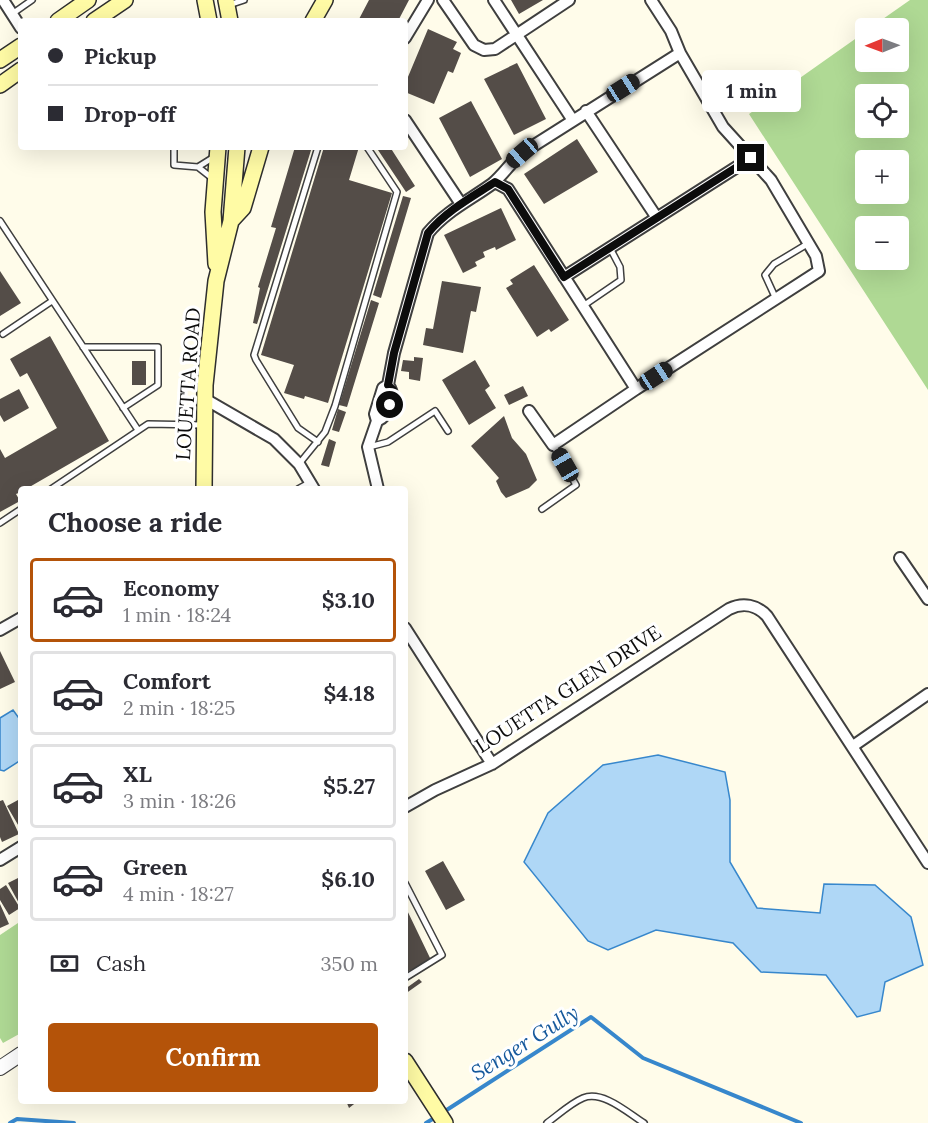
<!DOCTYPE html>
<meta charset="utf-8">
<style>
body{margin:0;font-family:Lora,serif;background:#f2f2f3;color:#2b2b33;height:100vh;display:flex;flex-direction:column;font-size:22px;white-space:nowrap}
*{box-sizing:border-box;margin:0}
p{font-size:20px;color:#7c7c81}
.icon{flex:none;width:33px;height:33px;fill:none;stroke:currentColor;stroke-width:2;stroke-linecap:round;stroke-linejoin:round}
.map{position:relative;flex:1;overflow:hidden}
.sheet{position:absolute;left:18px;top:486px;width:390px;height:618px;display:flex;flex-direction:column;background:#fff;border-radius:6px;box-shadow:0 6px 24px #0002}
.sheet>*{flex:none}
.top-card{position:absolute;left:18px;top:18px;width:390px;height:132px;border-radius:6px;box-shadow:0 6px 24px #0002;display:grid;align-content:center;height:132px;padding:0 30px;background:#fff}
.needle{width:39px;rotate:269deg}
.buttons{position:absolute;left:855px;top:18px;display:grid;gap:12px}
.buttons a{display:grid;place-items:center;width:54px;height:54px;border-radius:6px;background:#fff;box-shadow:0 6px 24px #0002;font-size:30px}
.end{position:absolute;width:27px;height:27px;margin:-14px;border:8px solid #0c0c0c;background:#fff;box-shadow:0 0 0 3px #fff}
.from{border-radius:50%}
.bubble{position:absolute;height:42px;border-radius:6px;background:#fff;box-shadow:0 6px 24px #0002;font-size:20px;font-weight:700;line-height:42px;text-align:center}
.car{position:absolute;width:18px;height:36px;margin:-18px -9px;border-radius:8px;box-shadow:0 0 4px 2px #0007;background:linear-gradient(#222 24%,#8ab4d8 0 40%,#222 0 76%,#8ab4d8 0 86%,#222 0)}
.top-card b{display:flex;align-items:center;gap:21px;height:57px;font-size:22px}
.top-card b+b{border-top:2px solid #e1e1e2}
.top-card i{width:15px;height:15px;background:#2b2b33}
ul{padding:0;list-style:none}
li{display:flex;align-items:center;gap:18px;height:84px;margin:0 12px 9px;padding:0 18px;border:3px solid #e1e1e2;border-radius:6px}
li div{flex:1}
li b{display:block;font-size:22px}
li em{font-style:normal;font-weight:700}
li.active{border-color:#b45309}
li>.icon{width:54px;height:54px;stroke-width:1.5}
h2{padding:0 30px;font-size:27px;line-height:72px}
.pay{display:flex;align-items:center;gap:15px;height:66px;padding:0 30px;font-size:22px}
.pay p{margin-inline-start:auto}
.primary-button{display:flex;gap:12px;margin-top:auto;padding:12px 30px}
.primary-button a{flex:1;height:69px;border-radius:6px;background:#b45309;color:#fff;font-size:24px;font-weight:700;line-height:69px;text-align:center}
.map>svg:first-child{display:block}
.forest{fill:#afd994;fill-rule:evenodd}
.water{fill:#afd7f6;stroke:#3787cc;stroke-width:1.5}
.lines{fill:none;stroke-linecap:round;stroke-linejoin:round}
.stream{stroke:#3787cc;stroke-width:4}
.building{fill:#544d48}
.service-casing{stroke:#3f3f3f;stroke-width:8}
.minor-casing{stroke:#3f3f3f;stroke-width:14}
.tertiary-casing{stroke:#3f3f3f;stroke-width:16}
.secondary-casing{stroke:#2e2e2e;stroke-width:18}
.service{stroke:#fff;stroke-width:5}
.minor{stroke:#fff;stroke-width:10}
.tertiary{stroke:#fff;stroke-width:14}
.secondary{stroke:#fffba5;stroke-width:15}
.route{stroke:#0c0c0c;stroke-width:8}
.labels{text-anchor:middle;stroke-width:6;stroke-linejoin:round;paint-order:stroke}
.street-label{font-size:20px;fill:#0c0c0c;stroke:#fff}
.water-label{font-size:21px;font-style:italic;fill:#16599c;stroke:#fff}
</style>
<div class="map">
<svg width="928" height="1123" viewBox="0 0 928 1123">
<rect width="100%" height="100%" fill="#fffcea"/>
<path class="forest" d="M910,0h18v390l-179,-276 116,-82 1,30h32v-34h-28zM866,94h32v34h-32zM866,160h32v34h-32zM866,226h32v34h-32z
M21,921v112l-18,10 -3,-5v-103z"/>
<path class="water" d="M13,710l8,11v39l-17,11 -4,-1v-52z
M658,755l67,17 5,28v62l27,46 63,5 4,-29 51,1 36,32 12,48 -38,17 -5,29 -23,6 -31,-42 -65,-3 -28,-29 -77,-13 -48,20 -20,-9 -64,-79 24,-49 55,-48z"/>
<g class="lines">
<path class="stream" d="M442,1113l149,-96 52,41 158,65
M10,1123l7,-4 57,4
M426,1123l10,-6"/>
</g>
<path class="building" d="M369,0h40l-11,21h-40z
M511,0h32l-24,14z
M428,29l29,13 -4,7 8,4 -8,20 -5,-2 -14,33 -29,-12v-8z
M517,63l29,56 -32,16 -30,-56z
M471,101l31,58 -32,18 -31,-59z
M577,139l21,33 -54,32 -20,-30z
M295,147h17l-55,177 -4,-1 7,-35 -2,-1 18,-59 -5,-1z
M324,147h35l-10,33 43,13 -64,210 -23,-7 -1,3 -20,-6 10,-28 -33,-10z
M376,147h14l25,39 -9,6z
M403,196l8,2 -30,100 -8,-3z
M501,208l15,32 -20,10 -1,-3 -12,5 2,5 -10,5 2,4 -14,7 -19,-38z
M534,265l35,55 -18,12 -2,-3 -12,8 -31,-49 7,-4 -3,-4z
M0,271l21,32 -21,13z
M442,281l39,6 -5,25 -5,-1 -8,42 -40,-8 3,-17 7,1z
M371,300l8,3 -32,104 -8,-2z
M50,336l59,105 -83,48h-5v3l-5,2 4,7 -20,11v-63l5,9 52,-30 -30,-55 -7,4 -10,-18z
M414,357l9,1 -3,23 -11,-2v-7l-8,-1 2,-11 11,1z
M475,360l15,26 -5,4 11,18 -27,17 -27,-45z
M132,361h14v24h-14z
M523,386l5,10 -19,9 -5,-10z
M19,389l10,19 -25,14 -4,-7v-16z
M338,409l8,3 -7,20 -7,-2z
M504,416l8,22 14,16 11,26 -8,8 -23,10 -5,-6 -5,-11 3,-3 -28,-32z
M329,439l7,3 -7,25 -8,-2z
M0,651l15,31 -15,7z
M3,800l16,34 -17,8 -2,-5v-36z
M18,800l3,4v26l-14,-24z
M443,861l22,39 -19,10 -21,-39z
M20,877l1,2v28l-13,-24z
M6,885l14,23 -11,7 -9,-15v-11z
M0,904l9,20 -9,4z
M405,906l26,54 -24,12 -2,-4z
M419,979l3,3 -17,12v-5z
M346,1101h12l-9,7z"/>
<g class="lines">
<g class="service-casing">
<path id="service" d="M229,5l15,-5
M12,14l20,-14
M174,147v18l24,2 14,11
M318,147l-64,208 2,5 42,68 20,14
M198,167l16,-10
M0,221l138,209
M776,299l-11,-24 9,-11 35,-21
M583,306l38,-26 -1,-13 -10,-19
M3,334l49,-33
M83,347h75v38l-35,23
M369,447l19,-5 47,-31 13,20
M299,464l26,-32 10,-26 62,-214 -30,-45
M51,489l97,-65 55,1
M298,489l11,-6
M542,509l34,-24 -23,-40
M0,523l21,-14
M405,883l37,72 -37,23
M547,1123c11,-8 24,-20 36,-25 20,-8 45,15 61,25"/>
</g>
<g class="minor-casing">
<path id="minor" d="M3,0l18,28
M443,0l31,45 10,5 11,-1 74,-49
M494,0l78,119
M405,38l23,-38
M586,111l71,107
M405,120l56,84
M495,182l13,7 128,200 183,-118 -3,-15 -45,-76 -48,-53 -43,-74
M564,277l187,-119
M205,399l69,40 25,25 15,25
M529,411l24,34 83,-56
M377,421c13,-6 20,-24 11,-36
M378,489l-10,-42 9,-26 -2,-7 8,-26 5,-3 6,-32 34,-120c18,-22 42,-33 64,-49 11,-9 19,-22 30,-31l158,-100 -9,-22 -20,-31
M900,558l28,41
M405,628l87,136
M0,630l21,-12
M853,746l75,-52
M405,807l30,-17 57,-26 237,-155c14,-7 28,-4 38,7l161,247
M0,860l21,-13"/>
</g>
<g class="tertiary-casing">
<path id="tertiary" d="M0,1068l21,-14"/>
</g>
<g class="secondary-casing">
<path id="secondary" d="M205,0l4,21
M226,0l4,21
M58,21l30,-21
M94,21l31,-21
M313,21l12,-21
M0,60l21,-14
M0,85l21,-15
M231,221l12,-13 18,-61
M216,264l-3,-52 5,-65
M204,489l1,-104 11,-104 15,-60 6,-74
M405,1061l40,62"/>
</g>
<use href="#service" class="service"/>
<use href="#minor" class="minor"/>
<use href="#tertiary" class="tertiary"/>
<use href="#secondary" class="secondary"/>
</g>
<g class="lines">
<path class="route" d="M390,405l3,-15 -5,-5 6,-32 34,-120c18,-22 44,-36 67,-51l13,7 56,88 187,-119"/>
</g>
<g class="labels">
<g class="street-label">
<text transform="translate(188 384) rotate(-86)" y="7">LOUETTA ROAD</text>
<text transform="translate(568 689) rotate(-33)" y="7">LOUETTA GLEN DRIVE</text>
</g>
<g class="water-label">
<text transform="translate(525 1043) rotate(-32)" y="7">Senger Gully</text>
</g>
</g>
</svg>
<div class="buttons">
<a><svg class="needle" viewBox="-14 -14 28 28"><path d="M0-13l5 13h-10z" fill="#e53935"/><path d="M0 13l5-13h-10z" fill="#7c7c81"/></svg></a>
<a><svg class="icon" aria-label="locate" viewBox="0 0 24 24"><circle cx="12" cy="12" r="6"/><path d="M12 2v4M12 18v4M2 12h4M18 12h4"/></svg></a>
<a>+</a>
<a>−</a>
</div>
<i class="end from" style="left:390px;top:405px"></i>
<i class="end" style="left:751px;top:158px"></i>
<div class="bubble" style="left:702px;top:70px;width:99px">1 min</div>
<i class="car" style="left:623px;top:88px;rotate:58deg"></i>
<i class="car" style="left:522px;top:153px;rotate:229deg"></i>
<i class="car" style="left:656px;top:376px;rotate:57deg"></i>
<i class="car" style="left:565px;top:465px;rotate:330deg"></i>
<div class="top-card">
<b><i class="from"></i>Pickup</b>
<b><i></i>Drop-off</b>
</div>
<section class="sheet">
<h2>Choose a ride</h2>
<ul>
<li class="active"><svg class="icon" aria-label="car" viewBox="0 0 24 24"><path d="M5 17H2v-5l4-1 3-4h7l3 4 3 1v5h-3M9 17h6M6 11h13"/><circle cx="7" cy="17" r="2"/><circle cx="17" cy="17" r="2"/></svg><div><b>Economy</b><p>1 min · 18:24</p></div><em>$3.10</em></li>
<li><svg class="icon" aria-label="car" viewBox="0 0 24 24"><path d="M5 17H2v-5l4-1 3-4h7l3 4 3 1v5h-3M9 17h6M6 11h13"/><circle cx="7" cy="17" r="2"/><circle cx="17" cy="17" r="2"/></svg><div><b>Comfort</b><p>2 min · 18:25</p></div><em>$4.18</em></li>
<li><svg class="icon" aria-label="car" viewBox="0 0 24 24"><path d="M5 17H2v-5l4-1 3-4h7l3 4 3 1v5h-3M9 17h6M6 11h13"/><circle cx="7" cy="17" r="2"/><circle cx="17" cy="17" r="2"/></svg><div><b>XL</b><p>3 min · 18:26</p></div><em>$5.27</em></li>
<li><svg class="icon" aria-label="car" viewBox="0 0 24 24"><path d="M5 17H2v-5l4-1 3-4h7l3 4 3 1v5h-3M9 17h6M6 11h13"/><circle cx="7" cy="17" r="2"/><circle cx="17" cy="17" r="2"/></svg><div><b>Green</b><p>4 min · 18:27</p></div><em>$6.10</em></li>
</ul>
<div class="pay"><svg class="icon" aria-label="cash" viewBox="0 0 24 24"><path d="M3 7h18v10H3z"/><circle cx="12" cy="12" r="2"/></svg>Cash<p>350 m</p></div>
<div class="primary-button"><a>Confirm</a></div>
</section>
</div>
